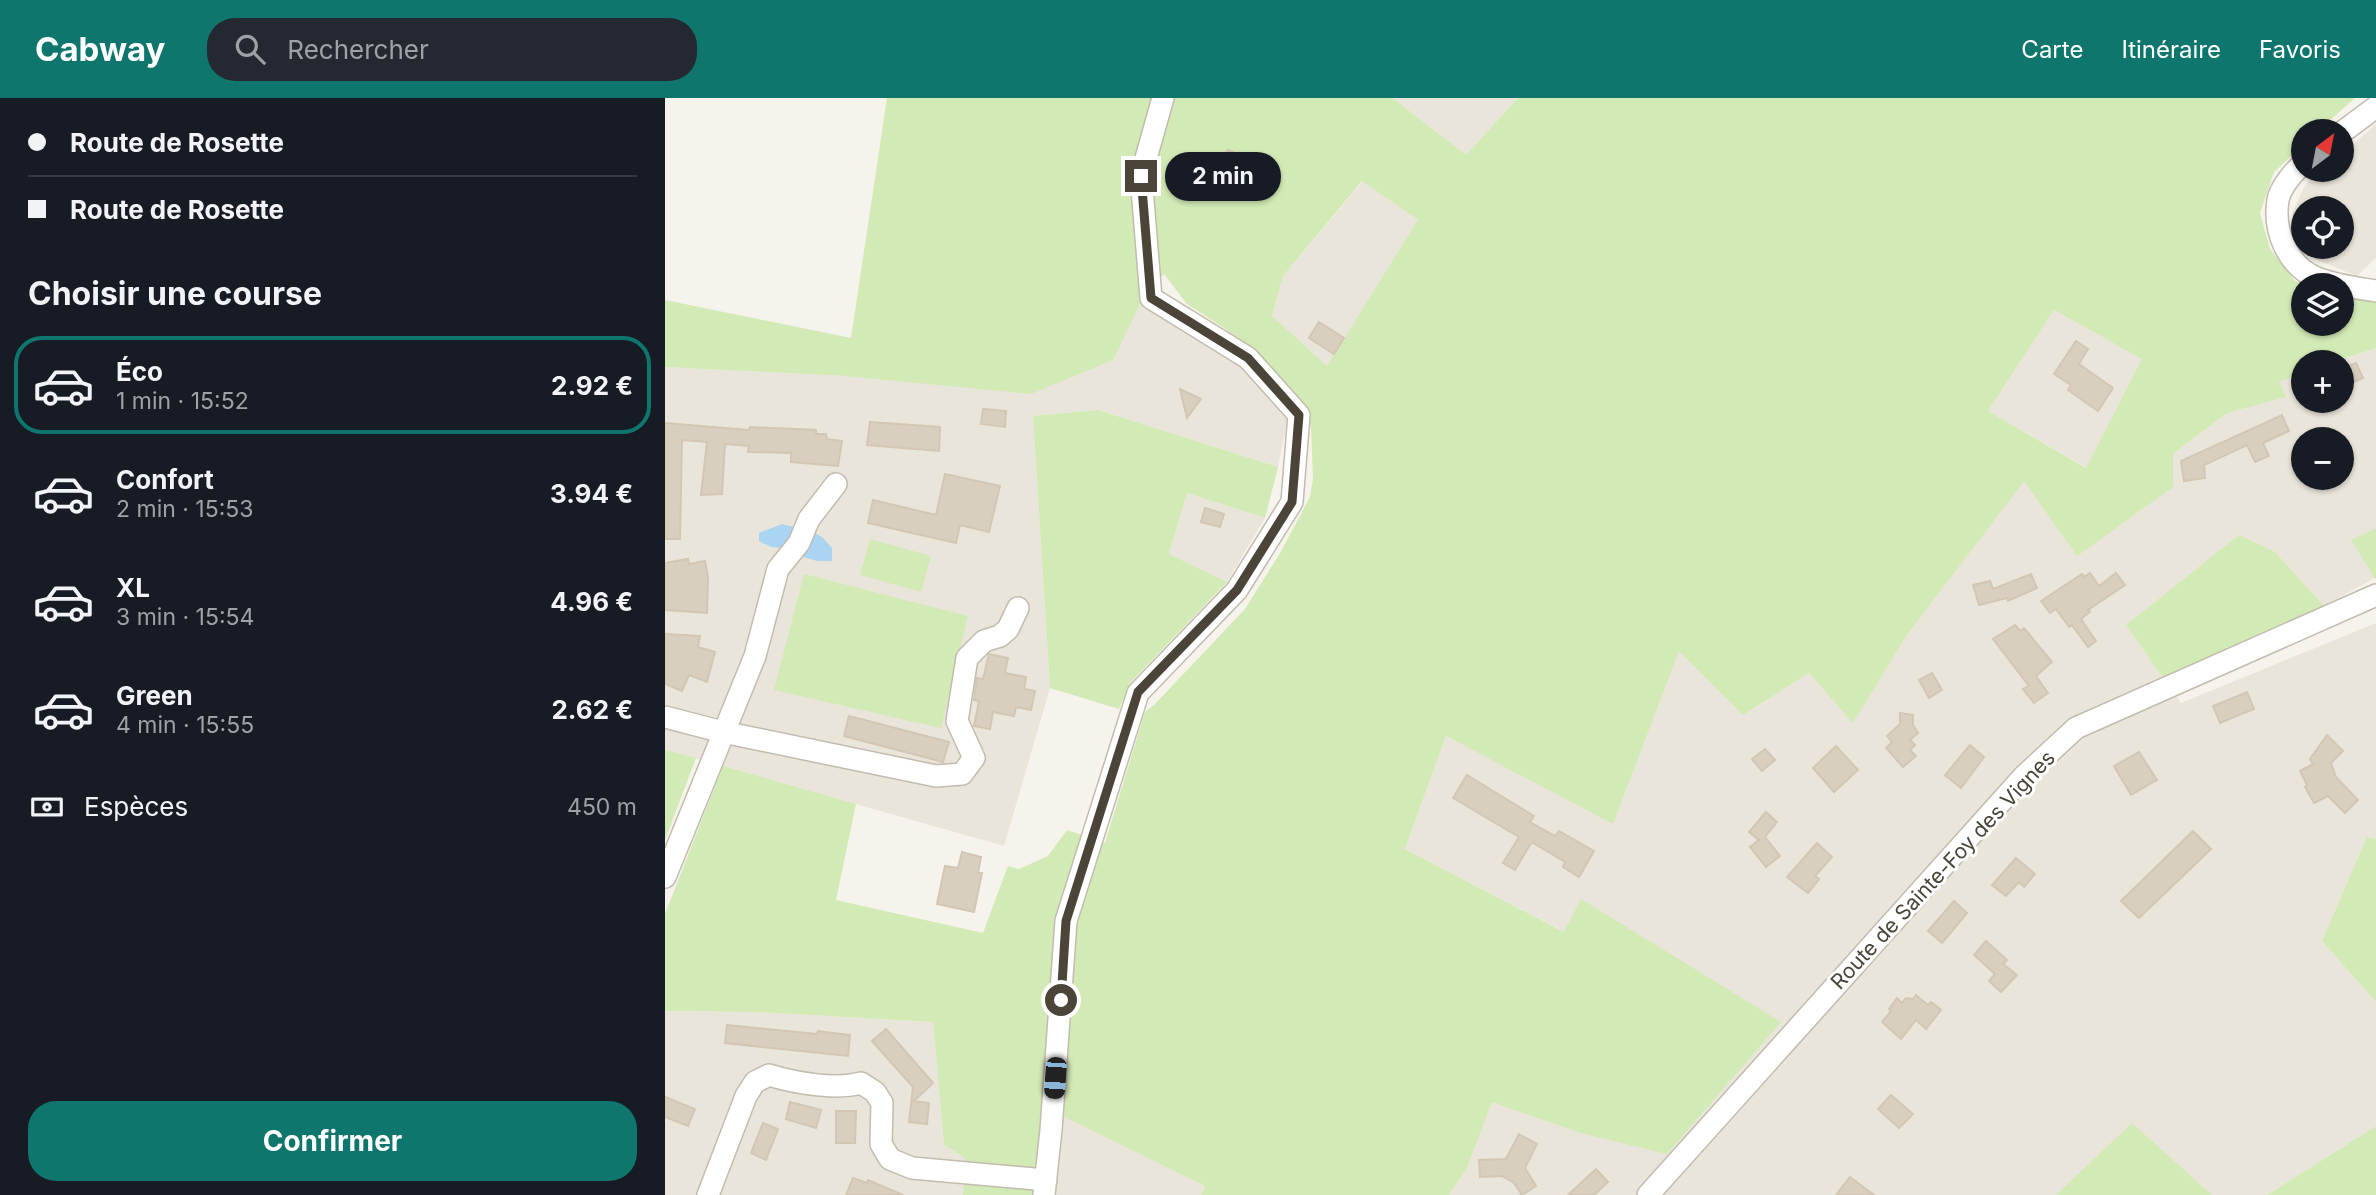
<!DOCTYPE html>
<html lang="fr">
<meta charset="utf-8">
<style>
body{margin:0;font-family:Inter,sans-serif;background:#242831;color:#f1f3f6;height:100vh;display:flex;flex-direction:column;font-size:26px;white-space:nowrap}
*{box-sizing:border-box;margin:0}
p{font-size:23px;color:#9ea1a6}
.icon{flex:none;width:38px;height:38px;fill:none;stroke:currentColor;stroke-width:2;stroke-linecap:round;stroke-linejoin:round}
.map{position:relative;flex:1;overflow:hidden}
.side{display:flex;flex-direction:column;background:#171b24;width:665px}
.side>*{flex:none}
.banner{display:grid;align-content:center;height:154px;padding:0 28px;background:#171b24}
.needle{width:46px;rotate:32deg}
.buttons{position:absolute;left:1626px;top:21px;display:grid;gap:14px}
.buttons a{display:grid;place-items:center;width:63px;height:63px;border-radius:50%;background:#171b24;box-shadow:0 2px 5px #0004;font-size:35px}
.end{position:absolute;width:32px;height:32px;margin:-16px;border:9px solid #4b4439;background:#fff;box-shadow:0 0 0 4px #fff}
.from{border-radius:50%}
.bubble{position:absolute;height:49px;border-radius:24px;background:#171b24;box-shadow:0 2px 5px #0004;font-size:23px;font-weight:700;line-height:49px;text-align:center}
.car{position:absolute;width:21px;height:42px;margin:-21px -10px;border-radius:9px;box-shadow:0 0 5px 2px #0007;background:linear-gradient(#222 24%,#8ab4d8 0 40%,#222 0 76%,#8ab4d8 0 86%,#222 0)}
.banner b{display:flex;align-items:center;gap:24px;height:66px;font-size:26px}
.banner b+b{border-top:2px solid #363941}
.banner i{width:18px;height:18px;background:#f1f3f6}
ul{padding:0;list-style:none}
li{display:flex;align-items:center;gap:21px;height:98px;margin:0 14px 10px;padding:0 14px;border:4px solid transparent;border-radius:28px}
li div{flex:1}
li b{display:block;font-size:26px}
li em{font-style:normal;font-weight:700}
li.selected{border-color:#0f766e}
li>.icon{width:63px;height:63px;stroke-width:1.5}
h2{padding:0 28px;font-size:32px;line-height:84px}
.pay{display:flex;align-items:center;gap:18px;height:77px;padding:0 28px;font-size:26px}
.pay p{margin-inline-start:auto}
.action{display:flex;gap:14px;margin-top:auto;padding:14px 28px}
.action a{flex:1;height:80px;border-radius:28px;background:#0f766e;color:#fff;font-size:28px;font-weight:700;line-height:80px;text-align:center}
header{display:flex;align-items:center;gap:42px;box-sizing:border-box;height:98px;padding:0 35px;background:#0f766e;color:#fff}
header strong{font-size:33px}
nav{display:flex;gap:38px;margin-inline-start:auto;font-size:24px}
.search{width:490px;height:63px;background:#242831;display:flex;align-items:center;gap:18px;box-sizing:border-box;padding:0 24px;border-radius:28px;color:#9ea1a6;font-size:26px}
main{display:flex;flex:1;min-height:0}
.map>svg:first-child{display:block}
.residential{fill:#eae5da;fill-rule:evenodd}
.green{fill:#d2eab5;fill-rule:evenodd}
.water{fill:#a9d4f2}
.building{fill:#d8cfc1;stroke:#d3c7b4;stroke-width:2}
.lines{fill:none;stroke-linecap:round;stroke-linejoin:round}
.minor-casing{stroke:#c2bbae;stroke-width:24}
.minor{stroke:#fff;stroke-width:21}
.route{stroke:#4b4439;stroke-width:9}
.labels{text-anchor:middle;stroke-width:6;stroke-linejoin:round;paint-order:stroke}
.street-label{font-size:21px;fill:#4b4439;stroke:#fff}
</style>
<header>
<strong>Cabway</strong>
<div class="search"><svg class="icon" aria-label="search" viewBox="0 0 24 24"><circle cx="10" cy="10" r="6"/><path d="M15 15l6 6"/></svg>Rechercher</div>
<nav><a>Carte</a><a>Itinéraire</a><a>Favoris</a></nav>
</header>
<main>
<section class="side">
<div class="banner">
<b><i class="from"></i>Route de Rosette</b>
<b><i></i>Route de Rosette</b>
</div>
<h2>Choisir une course</h2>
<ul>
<li class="selected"><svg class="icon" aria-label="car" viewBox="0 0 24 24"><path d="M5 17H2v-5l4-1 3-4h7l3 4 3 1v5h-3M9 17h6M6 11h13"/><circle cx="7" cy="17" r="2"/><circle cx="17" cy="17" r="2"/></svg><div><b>Éco</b><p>1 min · 15:52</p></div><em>2.92 €</em></li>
<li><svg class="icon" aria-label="car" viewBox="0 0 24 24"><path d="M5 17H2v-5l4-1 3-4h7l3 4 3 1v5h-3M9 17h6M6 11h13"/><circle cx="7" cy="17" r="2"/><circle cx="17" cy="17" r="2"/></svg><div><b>Confort</b><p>2 min · 15:53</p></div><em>3.94 €</em></li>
<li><svg class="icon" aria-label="car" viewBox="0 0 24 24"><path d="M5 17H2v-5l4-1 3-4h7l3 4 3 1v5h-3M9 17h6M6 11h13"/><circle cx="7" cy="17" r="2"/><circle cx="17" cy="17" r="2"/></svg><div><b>XL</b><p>3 min · 15:54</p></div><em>4.96 €</em></li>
<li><svg class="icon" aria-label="car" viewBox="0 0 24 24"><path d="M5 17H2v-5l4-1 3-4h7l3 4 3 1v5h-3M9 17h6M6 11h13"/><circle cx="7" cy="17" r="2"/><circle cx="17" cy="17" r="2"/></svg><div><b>Green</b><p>4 min · 15:55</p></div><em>2.62 €</em></li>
</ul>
<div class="pay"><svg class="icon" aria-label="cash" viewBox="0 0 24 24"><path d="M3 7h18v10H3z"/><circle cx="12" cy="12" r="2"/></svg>Espèces<p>450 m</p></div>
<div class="action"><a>Confirmer</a></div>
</section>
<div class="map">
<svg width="1711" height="1097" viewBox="0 0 1711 1097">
<rect width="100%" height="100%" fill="#f6f3ec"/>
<path class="residential" d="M728,0h125l-52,57z
M1711,26v134l-19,18 -52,-21 -15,-21 3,-23 12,-26 18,-15h18l1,-16zM1638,110h38v39h-38z
M698,83l56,40 -92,146 -55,-51 11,-40z
M477,202l96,62 50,56 -10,49 -180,-57 -65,6 17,272 -46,158 -339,-96v-383l181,9z
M1389,212l89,49 -56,109 -99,-57z
M1711,250v180l-24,12 23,38 -51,28 -49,-54 -149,73 55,78 195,-80v216l-8,-2 -46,104 54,61v124l-109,69h-818l18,-27 25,-67 85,31 4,-232 -16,32 -160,-83 41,-113 167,87 66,-173 64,65 66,-42 44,49 54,-87 117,-155 53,75 96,-101 54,-41 58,-16 -6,-15 24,-9v28h38v-39h-7zM1638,341h38v39h-38z
M522,395l78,25 -38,64 -58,-28z
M0,913l92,1 176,10 11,123 21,13 -2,37h-298z
M379,1008l161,80 -4,9h-168z"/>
<path class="green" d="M222,0h506l73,57 52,-57h837l-37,33h-15v14l-29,27 -14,41 10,36 25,32 8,4v39h38l1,-29 34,5v48l-42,14h-31v11l-24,9 7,15 -59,16 -54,41v33l-96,69 -53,-75 -117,154 -54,88 -44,-50 -66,42 -64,-64 -66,173 -167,-88 -41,113 159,83 17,-33 200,123 -114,132 -90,-22 -85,-30 -25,66 -18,27h-248l4,-9 -161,-79 -11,88h-70l2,-37 -21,-13 -11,-123 -176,-10 -92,-1v-97l58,-148 133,38 -20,96 147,33 25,-67 11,3 29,-13 19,-26 38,13 40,-131 10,-8 90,-95 34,-54 31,-58 3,-18 -2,-52 -10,-26 -74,-71 -40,-26 -23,-30 -22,26 -29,60 -82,34 -185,-18 -181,-9v-67l186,38zM697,83l56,39 -91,146 -55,-50 11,-40zM1389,212l88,49 -56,109 -98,-57z
M433,312l180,57 -13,51 -78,-25 -18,61 58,28 -96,100 -12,27 -69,-21 -17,-272z
M1711,430v52l-25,-40z
M1574,437l36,17 49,54 -161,72 -37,-53z
M205,441l61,17 -10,36 -61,-17z
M139,476l164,42 -27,112 -167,-38z
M0,652l31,8 -31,82z
M1702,739l9,2v163l-54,-61z
M1467,1025l80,72h-156z
M1711,1028v69h-109z"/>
<path class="water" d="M117,426l16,4 -12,20 -15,-1 -12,-6v-8z
M146,433l11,6 10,11v13h-15l-20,-6z"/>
<path class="building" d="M563,52l15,6 -3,7 21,9 -7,15 -7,-4 -2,4 -9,-2 -3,7 -8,-4 -3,7 -12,-5 4,-8 -9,-4 8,-14 8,2z
M654,224l25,16 -10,16 -25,-16z
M1411,243l12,8 -9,15 34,24 -15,23 -30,-21 3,-5 -17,-11z
M1691,265l7,15 -22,10v-19z
M515,291l21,10 -14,19z
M318,311l23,2 -1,16 -24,-3z
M1617,317l7,16 -26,12 6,13 -14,6 -8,-17 -43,20 1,13 -21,3 -3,-20z
M205,324l70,5 -1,24 -72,-6z
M0,325l84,7 1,-3 66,3v4h10l1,5 15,2 -4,25 -47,-4v-9l-43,-1 1,-6 -24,-2 -3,50 -21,1 6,-53 -25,-2 -2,99h-15z
M280,376l55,12 -11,46 -29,-7 -4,18 -88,-20 5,-23 63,15z
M540,410l19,6 -4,13 -19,-5z
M23,461l1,5 16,-3 3,16 -1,36 -42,-3v-47z
M1425,475l9,13 17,-13 9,12 -37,25 2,2 -9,7 15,22 -8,6 -16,-22 -3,2 -13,-18 -6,4 -9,-12 41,-27 2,3z
M1366,476l6,14 -29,13 -1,-3 -28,7 -6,-20 17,-4 3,8z
M1350,527l5,6 4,-3 28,34 -16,14 12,17 -14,10 -11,-14 6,-3 -36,-47z
M0,536l35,2 -2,11 17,5 -8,30 -18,-7 -7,16 -17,-7z
M324,556l19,4 -3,15 21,4 -2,12 11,2 -4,19 -15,-3 -2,9 -21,-4 -3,17 -16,-3 5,-25 -5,-1 3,-22 6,1z
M1267,575l10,17 -13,8 -10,-18z
M1582,594l7,17 -34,14 -7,-17z
M1235,615l13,2v10l5,8 -8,7 5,5 -5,5 6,6 -13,11 -17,-19 6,-6 -5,-6 13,-12z
M184,618l100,26 -6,20 -99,-26z
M1662,637l16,16 -12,12 5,14 22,23 -13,13 -17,-17 -14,7 -9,-16 2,-2 -7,-14 13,-7 -3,-5z
M1305,647l14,12 -23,31 -16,-13z
M1171,648l22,24 -24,22 -21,-24z
M1100,651l10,11 -13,11 -10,-12z
M1474,654l18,28 -26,15 -17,-29z
M802,677l67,41 -4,6 25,14 4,-5 35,20 -15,26 -16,-10 2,-5 -32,-19h-2l-16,27 -12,-7 16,-26 -66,-39z
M1101,714l11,10 -12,15 15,19 -14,11 -16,-20 9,-7 -10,-8z
M1528,733l18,18 -72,69 -18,-17z
M1152,745l15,14 -17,19 4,3 -11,14 -21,-16z
M297,754l19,5 -3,16h4l-8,39 -37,-8 8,-38 13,2z
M1351,760l19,16 -11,13 -5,-5 -13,14 -14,-11z
M1289,803l13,12 -25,30 -14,-12z
M1321,843l21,19 -4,4 14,11 -16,17 -12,-11 6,-7 -21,-19z
M1251,897l12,10 3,-3 10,8 -15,19 -10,-9 -15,19 -19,-17 9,-11 -2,-2 8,-11 5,5 4,-5 7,1z
M62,927l90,9 1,-3 32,4 -2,21 -123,-13z
M221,931l47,54 -19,18 15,2 -2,21 -18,-2 4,-35 -41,-46z
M1226,997l22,19 -14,14 -21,-19z
M0,999l30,12 -7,17 -23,-9z
M125,1004l31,8 -5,18 -30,-9z
M171,1013h20l-1,32h-19z
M98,1025l15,6 -12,31 -15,-7z
M854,1036l18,10 -12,24 11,18 -14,9 -8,-12 -12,-7 -22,1 -1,-17 27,-1z
M931,1071l12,13 -14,13h-26z
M1185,1079l24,18h-38z
M188,1080l14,5 1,-3 35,15h-57z"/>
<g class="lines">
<g class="minor-casing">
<path id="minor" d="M1676,35l35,-26
M1638,66c-9,7 -23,24 -25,36 -5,30 9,66 39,78 17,7 40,10 59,13
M0,619l58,15 213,44 26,-2 12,-16 -17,-37 10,-63 17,-17 16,-5 8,-7 10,-21
M0,779l90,-221 23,-87 21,-26 10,-24 27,-35
M43,1097l38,-99 9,-14 14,-7c26,8 66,15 92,8l14,9 7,11 -1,41 9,15 22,9 134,12
M379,1097l7,-65 15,-209 72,-228 99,-103 55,-88 7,-87 -51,-57 -97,-60 -10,-122 22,-78
M983,1097l376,-419 52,-48 300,-133"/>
</g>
<use href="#minor" class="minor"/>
</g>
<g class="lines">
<path class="route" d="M396,902l5,-79 72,-229 99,-102 55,-88 7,-87 -51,-57 -97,-60 -10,-122"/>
</g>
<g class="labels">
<g class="street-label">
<text transform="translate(1278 772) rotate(-47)" y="7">Route de Sainte-Foy des Vignes</text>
</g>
</g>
</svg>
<div class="buttons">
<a><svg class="needle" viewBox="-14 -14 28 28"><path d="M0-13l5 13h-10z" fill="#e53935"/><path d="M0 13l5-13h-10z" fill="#9ea1a6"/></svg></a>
<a><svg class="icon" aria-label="locate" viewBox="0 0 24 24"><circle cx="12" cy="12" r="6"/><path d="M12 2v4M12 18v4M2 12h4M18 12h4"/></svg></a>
<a><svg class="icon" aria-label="layers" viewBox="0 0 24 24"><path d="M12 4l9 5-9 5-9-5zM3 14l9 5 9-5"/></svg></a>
<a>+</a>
<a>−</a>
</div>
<i class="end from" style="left:396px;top:902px"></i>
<i class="end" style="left:476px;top:78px"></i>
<div class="bubble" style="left:500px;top:54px;width:116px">2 min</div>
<i class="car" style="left:390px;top:980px;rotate:184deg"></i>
</div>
</main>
